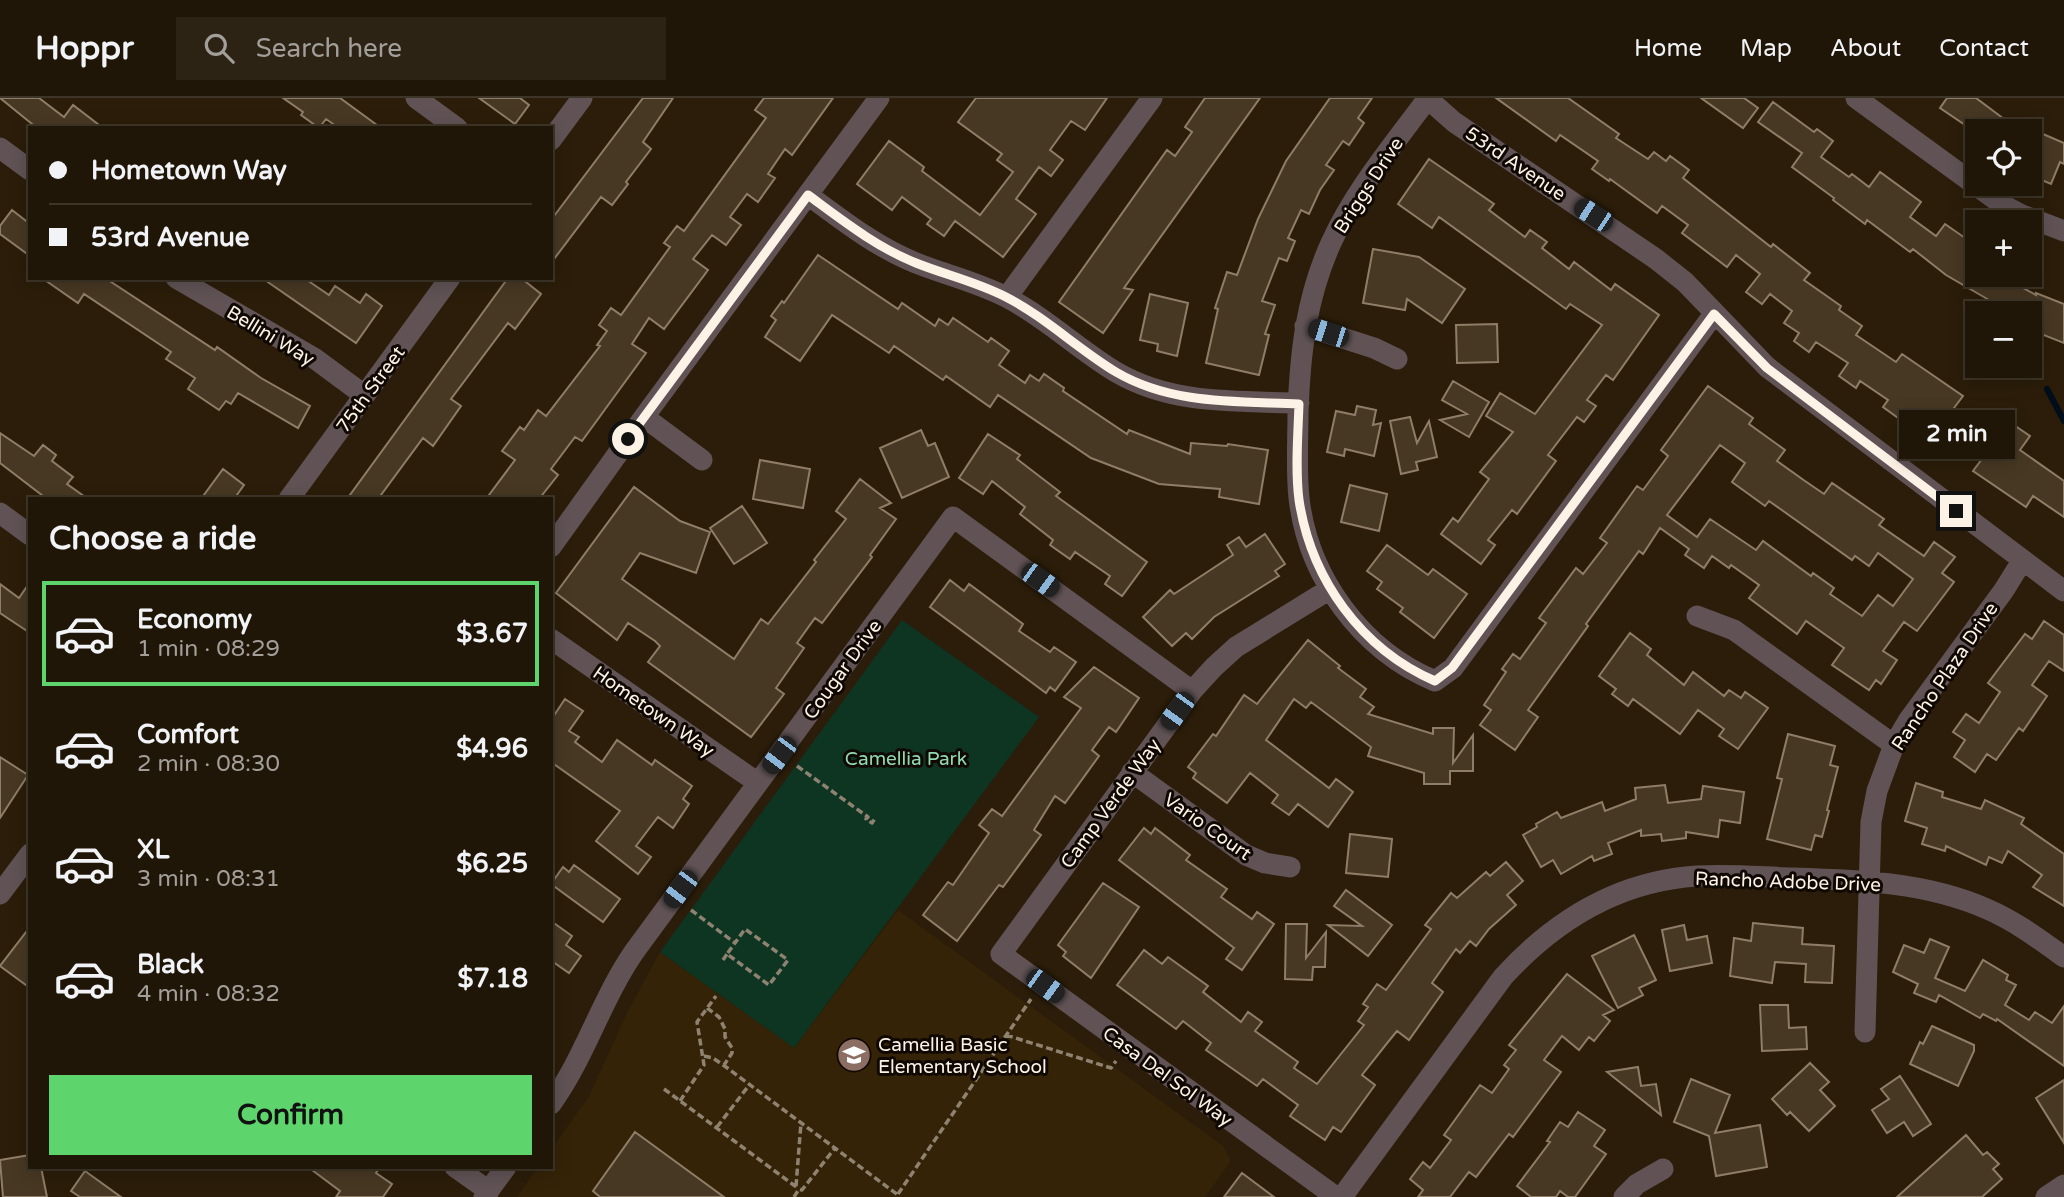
<!DOCTYPE html>
<meta charset="utf-8">
<style>
body{margin:0;font-family:"Varela Round",sans-serif;background:#2d2315;color:#f1f3f6;height:100vh;display:flex;flex-direction:column;font-size:26px;white-space:nowrap}
*{box-sizing:border-box;margin:0}
p{font-size:23px;color:#a29f9b}
.icon{flex:none;width:38px;height:38px;fill:none;stroke:currentColor;stroke-width:2;stroke-linecap:round;stroke-linejoin:round}
.map{position:relative;flex:1;overflow:hidden}
.sheet{position:absolute;left:28px;top:399px;width:525px;height:672px;display:flex;flex-direction:column;background:#201607;border-radius:0px;box-shadow:0 4px 18px #0003,0 0 0 2px #3d3528}
.sheet>*{flex:none}
.top-card{position:absolute;left:28px;top:28px;width:525px;height:154px;border-radius:0px;box-shadow:0 4px 18px #0003,0 0 0 2px #3d3528;display:grid;align-content:center;height:154px;padding:0 21px;background:#201607}
.controls{position:absolute;left:1965px;top:21px;display:grid;gap:14px}
.controls a{display:grid;place-items:center;width:77px;height:77px;border-radius:0px;background:#201607;box-shadow:0 4px 18px #0003,0 0 0 2px #3d3528;font-size:35px}
.end{position:absolute;width:32px;height:32px;margin:-16px;border:9px solid #fcf2e5;background:#111;box-shadow:0 0 0 4px #111}
.from{border-radius:50%}
.bubble{position:absolute;height:49px;border-radius:0px;background:#201607;box-shadow:0 4px 18px #0003,0 0 0 2px #3d3528;font-size:23px;font-weight:800;line-height:49px;text-align:center}
.car{position:absolute;width:21px;height:42px;margin:-21px -10px;border-radius:9px;box-shadow:0 0 5px 2px #0007;background:linear-gradient(#222 24%,#8ab4d8 0 40%,#222 0 76%,#8ab4d8 0 86%,#222 0)}
.top-card b{display:flex;align-items:center;gap:24px;height:66px;font-size:26px}
.top-card b+b{border-top:2px solid #3d3528}
.top-card i{width:18px;height:18px;background:#f1f3f6}
ul{padding:0;list-style:none}
li{display:flex;align-items:center;gap:21px;height:105px;margin:0 14px 10px;padding:0 7px;border:4px solid transparent;border-radius:0px}
li div{flex:1}
li b{display:block;font-size:26px}
li em{font-style:normal;font-weight:800}
li.on{border-color:#5ed56c}
li>.icon{width:63px;height:63px;stroke-width:1.5}
h2{padding:0 21px;font-size:32px;line-height:84px}
.action{display:flex;gap:14px;margin-top:auto;padding:14px 21px}
.action a{flex:1;height:80px;border-radius:0px;background:#5ed56c;color:#111;font-size:28px;font-weight:800;line-height:80px;text-align:center}
header{display:flex;align-items:center;gap:42px;box-sizing:border-box;height:98px;padding:0 35px;background:#201607;border-bottom:2px solid #3d3528}
header strong{font-size:33px}
nav{display:flex;gap:38px;margin-inline-start:auto;font-size:24px}
.search{width:490px;height:63px;background:#2d2315;display:flex;align-items:center;gap:18px;box-sizing:border-box;padding:0 24px;border-radius:0px;color:#a29f9b;font-size:26px}
.map>svg:first-child{display:block}
.built{fill:#352307}
.green{fill:#0e3422}
.lines{fill:none;stroke-linecap:round;stroke-linejoin:round}
.stream{stroke:#000d1a;stroke-width:6}
.building{fill:#473823;stroke:#8f7d67;stroke-width:2;fill-rule:evenodd}
.path{stroke:#8e8271;stroke-width:3.5;stroke-dasharray:7 3.5;stroke-linecap:butt}
.minor{stroke:#615355;stroke-width:21}
.route{stroke:#fcf2e5;stroke-width:9}
.labels{text-anchor:middle;stroke-width:6;stroke-linejoin:round;paint-order:stroke}
.street-label{font-size:19px;fill:#fcf2e5;stroke:#0f0803}
.park-label{font-size:19px;fill:#90d9b1;stroke:#0f0803}
.poi-label{font-size:19px;fill:#fcf2e5;stroke:#0f0803;text-anchor:start}
</style>
<header>
<strong>Hoppr</strong>
<div class="search"><svg class="icon" aria-label="search" viewBox="0 0 24 24"><circle cx="10" cy="10" r="6"/><path d="M15 15l6 6"/></svg>Search here</div>
<nav><a>Home</a><a>Map</a><a>About</a><a>Contact</a></nav>
</header>
<div class="map">
<svg width="2064" height="1099" viewBox="0 0 2064 1099">
<rect width="100%" height="100%" fill="#2b1d09"/>
<path class="built" d="M898,812l325,236 8,15 -26,36h-688l21,-30h13v-18l37,-51 40,-87 32,-59 134,96z"/>
<path class="green" d="M902,522l137,97 -245,331 -134,-96z"/>
<g class="lines">
<path class="stream" d="M2047,291l17,32"/>
</g>
<path class="building" d="M0,0h39l25,19 9,-12 30,23h-66z
M283,0h57l41,30h-42l-13,-9 -7,9 -18,-13 2,-3z
M479,0h41l9,7 -14,19z
M643,0h30l-30,44 8,7 -25,33 2,2 -16,21 -11,-8 -50,66v-43z
M764,0h69l-41,57 -7,-6 -17,25 7,4 -17,24 -11,-8 -17,23 11,8 -15,20 -14,-10 -19,24 15,11 -44,59 -15,-11 -17,26 14,9 -64,88 -7,-4 -24,32 7,6 -19,24h-53l29,-39 -13,-9 18,-24 4,3 14,-20 8,6 54,-70 -3,-1 10,-14 -8,-6 12,-17 10,7 49,-68 -6,-4 13,-17 7,5 82,-113 -11,-8z
M976,0h131l-22,32 -14,-9 -21,29 13,10 -12,16 -12,-9 -23,32 20,15 -33,43 -48,-36 -11,15 -17,-12 4,-5 -29,-22 -10,13 -35,-26 32,-43 35,26 -2,4 58,44 33,-43 -16,-12 5,-6 -44,-32z
M1205,0h55l-136,190 9,2 -30,43 -44,-31 108,-152 8,6 17,-24 -7,-5z
M1330,0h42l-14,20 6,5 -15,22 -6,-4 -17,24 8,5 -14,20 -11,24 -8,-4 -13,28 7,3 -8,20 -8,-3 -17,43 13,4 -10,29 4,1 -10,40 -53,-12 12,-54 -3,-1 12,-36 10,3 21,-56 28,-58z
M1496,0h72l51,36 -3,4 32,21 6,-7 12,9 4,-5 19,14 -6,8 88,69 2,-3 37,29 -6,7 37,26 -2,4 23,16 -6,9 40,27 6,-8 61,42 -9,12 30,22 12,-17 34,23 -10,14 44,31v36l-31,-21 -7,11 -53,-36 9,-12 -40,-30 -11,13 -48,-35 5,-7 -28,-19 -4,7 -17,-12 9,-13 -32,-21 -7,10 -15,-11 5,-8 -15,-10 8,-12 -22,-17 -8,10 -16,-12 14,-18 -24,-19 -9,12 -45,-34 6,-8 -26,-19 -5,7 -47,-34 -1,2 -17,-12 6,-8 -38,-26 -4,6z
M1701,0h43l14,10 -15,20z
M1947,0h29l44,33h-46l-34,-23z
M1773,4l41,30 3,-3 16,12 -12,16 28,20 3,-3 17,13 11,-15 41,30 -11,15 26,19 9,-12 33,23v28h21l37,20v-2l28,11v39l-28,-11 3,-10 -9,-3v-6h-49l8,-13 -43,-25 -33,-26 -3,3 -43,-32 -2,4 -32,-24 1,-2 -42,-31 10,-14 -44,-31z
M2043,36l21,9v21l-4,-2 -9,22 -21,-9v-36l8,6z
M1429,61l65,45 -5,6 36,27 5,-7 17,12 -5,6 27,21 5,-7 37,28 4,-6 44,31 -46,65 -7,-5 -19,25 9,6 -12,16 -7,-5 -29,38 8,6 -39,53 -5,-4 -24,30 7,5 -14,19 -40,-30 12,-16 5,4 31,-43 -9,-7 33,-40 -27,-16 14,-23 35,21 67,-89 -32,-21 -4,5 -127,-92 -7,11 -34,-24z
M12,112l18,14v32l-30,-22v-8z
M1373,151l46,8 46,32 -23,34 -35,-24 -2,11 -42,-7z
M818,157l80,54 4,-6 33,23 4,-7 9,6 5,-7 35,24 3,-4 18,13 -10,14 26,18 5,-8 9,6 5,-7 20,14 -1,3 64,43 2,-4 61,24 1,-11 36,3 1,-2 40,6 -9,54 -40,-7 1,-8 -61,-5 -68,-26 -93,-63 -8,12 -44,-31 -3,4 -49,-34 -5,7 -57,-38 -32,46 -35,-24 11,-17 -5,-4 11,-15 2,2z
M42,180h63l110,72 2,-3 44,31 49,28 -12,22 -60,-35 -7,11 -5,-3 -7,9 -31,-21 7,-11 -29,-19 5,-7 -87,-58 -6,9z
M262,180h42l25,17 6,-9 25,17 6,-9 16,12 -26,37z
M508,180h13l20,16 -26,35 -7,-6 -57,76 10,7 -28,40 -10,-8 -45,61h-31z
M1150,196l38,9 -11,53 -20,-5 1,-7 -18,-4z
M1497,226l1,38 -41,1 -1,-38z
M1453,283l36,21 -20,35 -29,-17 27,-6 -25,-14z
M1708,288l45,32 -4,6 36,26 -8,11 28,20 19,13 8,-11 52,36 -5,6 45,31 10,-14 21,15 -13,16 12,9 -37,49 -13,-9 -21,29 14,9 -16,24 -5,-4 -7,10 -37,-25 12,-17 -38,-27 -9,13 -48,-36 10,-13 -28,-20 -2,3 -17,-12 -8,12 -19,-13 4,-6 -29,-21 -17,26 -4,-3 -53,73 2,2 -60,84 10,7 -23,33 -35,-25 11,-15 -7,-5 22,-33 -4,-3 11,-15 7,5 26,-36 -7,-5 37,-50 7,6 24,-31 -7,-5 37,-52 6,4 25,-34 -7,-6zM1720,347l25,18 -13,19 33,24 4,-5 83,59 3,-4 14,10 9,-13 35,26 -20,27 -15,-11 -16,21 -32,-22 4,-6 -21,-15 -2,3 -48,-35 -7,9 -46,-31 -13,18 -30,-22z
M1357,308l19,4 -3,15 8,-2 -7,33 -29,-7 -1,7 -17,-4 9,-41 19,4z
M1410,319l7,26 12,-22 8,36 -21,5 2,8 -17,4 -11,-53z
M921,332l7,16 7,-3 14,34 -47,21 -22,-50z
M0,335l34,23 9,-11 13,10 -4,6 21,16 -6,7 21,15h-41l-47,-36z
M988,336l32,21 -3,4 43,33 -4,4 91,66 -25,34 -17,-12 5,-8 -35,-24 -5,7 -20,-14 3,-5 -33,-26 5,-7 -33,-26 -9,13 -24,-16z
M760,362l50,9 -7,39 -50,-9z
M223,371l21,16 -10,14h-33z
M860,381l31,24 -11,5 16,11 -26,36 2,2 -50,66 -7,-5 -18,25 7,5 -28,40 8,6 -33,43 -103,-75 12,-16 -5,-5 -27,-18 -11,17 -61,-47 78,-106 46,34 30,11 -14,41 -56,-20 -18,26 112,80 27,-40 7,5 48,-62 -2,-2 32,-41 -10,-8z
M1350,387l37,9 -8,37 -38,-9z
M742,408l25,37 -33,21 -24,-36z
M1265,436l20,30 -10,7 4,5 -65,41 -22,22 -6,-6 -14,13 -29,-29 27,-27 4,4 59,-39 -6,-10 12,-8 7,10z
M1387,447l41,30 5,-6 34,25 -33,44 -34,-26 3,-4 -26,-19 5,-7 -15,-11z
M950,482l14,11 5,-7 54,40 -4,7 31,21 4,-5 22,15 -21,29 -5,-4 -4,6 -116,-86z
M30,484v51l-30,-20v-29l19,14z
M2044,523l20,14v36l-15,-10 -17,24 15,11 -24,35 -4,-3 -23,32 -9,-6 -12,18 -21,-15 11,-17 -12,-8 13,-18 13,9 21,-31 -12,-9 37,-49 7,5z
M1630,535l21,16 -4,6 37,30 9,-13 31,24 5,-6 12,8 4,-6 23,16 -30,41 -19,-13 5,-7 -26,-19 -18,24 -47,-35 -5,7 -16,-12 4,-5 -17,-13z
M1308,542l32,26 -2,2 28,21 -6,8 14,10 -6,7 65,20v-6h21l-1,35 20,-28v36h-23v13h-26v-11l-56,-17 3,-9 -60,-45 -5,6 -12,-9 -28,41 63,48 7,-9 17,13 -25,35 -30,-23 -9,11 -17,-12 6,-8 -28,-22 -23,30 -34,-25 3,-5 -8,-6 25,-33 3,2 28,-41 13,9z
M1094,569l45,31 -23,34 -7,-5 -17,23 7,6 -34,47 -10,-7 -21,34 7,5 -38,52 -4,-2 -42,56 -34,-26 25,-33 5,3 36,-52 -10,-8 13,-16 10,7 79,-108 -17,-11z
M565,601l18,12 -14,20 10,6 -4,5 27,20 15,-22 35,25 3,-5 37,26 -9,13 6,5 -16,24 -15,-11 -22,29 15,11 -13,17 -42,-33 24,-30 -69,-49v-42z
M1788,636l47,12 -5,19 8,2 -11,43 2,1 -7,26 -7,-2 -4,15 -44,-11 15,-60 -5,-1z
M0,659l28,18 -28,43z
M1916,685l27,9 -1,5 39,12 4,-9 39,18 -3,6 43,30v52l-31,-19 9,-12 -34,-24 -6,12 -13,-6 -3,8 -40,-19 -1,5 -23,-7 5,-16 -22,-7z
M1665,687l3,18 33,-4 2,-13 41,6 -4,31 -20,-3 -2,17 -32,-5v6l-24,3 -1,-7 -20,2v-6l-33,13 4,11 -18,7 -2,-5 -31,18 -8,-14 -12,7 -18,-32 14,-8 -1,-3 21,-12 4,6 41,-16 3,9 31,-12 -1,-11z
M1144,730l7,6 4,-6 35,27 -4,5 41,29 -6,8 31,22 5,-7 17,12 -32,46 -16,-11 8,-11 -115,-88z
M1350,736l42,5 -4,38 -42,-4z
M1506,764l17,19 -16,14 9,10 -27,24 -13,17 -6,-5 -10,12 -4,-4 -24,34 11,9 -34,48 -12,-9 -9,11 -26,33 13,10 -34,47 -8,-5 -8,13 -35,-24 8,-11 -35,-26 -6,7 -51,-36 5,-7 -28,-22 -7,8 -59,-44 27,-35 18,14 6,-7 40,29 -5,6 38,30 7,-10 14,10 -7,9 43,31 -4,6 23,16 47,-59 -6,-4 10,-14 -5,-3 14,-20 9,6 45,-61 -6,-4 26,-32 6,5 29,-26 4,4z
M574,767l46,34 -17,23 -52,-38 12,-17 6,5z
M1103,785l36,24 -48,71 -28,-22 3,-4 -8,-7z
M1346,792l46,35 -24,31 -40,-31 34,1 -28,-20z
M551,823l21,15 -6,9 15,11 -12,17 -16,-11 -2,3z
M1753,825l50,5 -1,16 32,2 -2,37 -27,-1 1,-18 -31,-2 -3,21 -42,-7 4,-38 17,3z
M1286,826h21l-1,34 20,-26 -1,35h-12l-1,13 -27,-1z
M1684,827l3,15 20,-4 5,27 -42,8 -8,-41z
M30,829v61l-30,-22z
M1634,837l22,45 -17,8 4,7 -25,13 -26,-52z
M1930,841l19,8 -14,31 30,13 18,-31 25,15 -2,5 10,5 -11,20 24,15 6,-8 17,11 12,-17v60l-67,-47 -1,2 -13,-7 -3,4 -41,-23 -3,7 -22,-9 4,-9 -25,-12 11,-27 20,8z
M1567,876l47,36 -11,5 7,6 -16,20 -5,-4 -10,13 -17,-14 -18,24 17,12 -48,65 -4,-3 -33,43 -7,-5 -19,25h-32l5,-7 -13,-11 13,-17 7,6 21,-28 -7,-5 36,-50 12,8 17,-24 -5,-4 12,-15 -7,-5z
M1760,907h28l1,23 17,-1 1,22 -45,2z
M1932,928l42,19v6l-16,35 -48,-22 10,-22 3,2z
M1810,965l19,19 -9,8 15,16 -26,25 -19,-19 -3,3 -15,-16z
M1638,969l3,19 15,-2 5,31 -54,-43z
M1900,978l31,48 -18,12 -9,-14 -17,11 -15,-23 17,-11 -8,-10z
M1691,981l39,16 -15,38 45,-8 7,42 -51,9 -7,-40 -35,-14z
M2064,982v63l-28,-45z
M1578,1014l27,18 -11,16 12,8 -31,43h-7l-8,-6 -4,6h-25l-14,-11 33,-44 -3,-1 13,-19 8,5z
M635,1034l89,65h-124l-7,-6z
M1966,1037l17,20 4,-3 12,12 -6,5 9,10 -20,18h-85z
M30,1057v12h11l6,30h-44l-3,-37z
M308,1069h72l-4,6 16,11 -9,13h-47l4,-6z
M85,1073l36,26h-41l-9,-6z
M1242,1075l32,24h-50z"/>
<g class="lines">
<path class="path" d="M797,668l71,51 -2,2 6,4 4,-6
M691,812l44,33 10,-14 43,31 -19,25 -42,-31 8,-11
M723,862l4,-6
M707,910l12,9 6,12v8l7,11v5l-8,12
M1006,937l105,33 5,-7
M704,958l9,2 13,9 172,128
M664,991l135,100
M680,1003l24,-36 -7,-43 19,-26
M717,1029l33,-43
M796,1088l5,-63
M898,1096l133,-195
M794,1099l5,-8 3,1 33,-42"/>
<path class="minor" d="M416,0l41,30
M1428,0c-34,46 -73,92 -97,145 -25,55 -31,111 -33,170 0,28 -2,57 1,85 9,79 62,152 136,183l18,-13 261,-354
M1856,0l147,107 19,10 42,16
M1428,1l26,23 202,137 29,23 82,85 297,224
M551,42l31,-42
M0,50l30,22
M808,97c34,25 68,52 108,68 30,12 61,19 90,34 39,20 72,52 110,75 56,33 121,29 183,31
M176,180l138,80 50,37
M1007,199l145,-199
M1305,228l69,22 23,11
M644,319l58,43
M289,401l161,-221
M0,415l30,22
M551,449l93,-130 235,-319
M1330,491l-94,58 -22,20 -22,24 -191,263 335,243
M1697,518l37,14 160,115
M551,541l207,144
M1132,674l114,83 19,8 25,4
M0,796l30,-40
M1865,934l6,-210 6,-31 17,-46 14,-24 96,-131 18,-29
M551,1006c34,-47 50,-104 83,-152l319,-435 239,174
M455,1069l34,24
M484,1099l22,-30
M1342,1099l161,-220c52,-57 115,-96 194,-101 32,-2 64,1 96,2 66,2 133,4 194,31 28,12 52,30 77,48
M1624,1099l13,-13 26,-15
M2046,1099l18,-12"/>
</g>
<g class="lines">
<path class="route" d="M628,341l180,-244c34,25 68,52 108,68 30,12 61,19 90,34 39,20 72,52 110,75 56,33 121,29 183,32 -1,31 -4,65 0,96 12,79 62,149 136,181l17,-13 262,-354 53,54 189,143"/>
</g>
<defs>
<g id="school-disc" transform="scale(1.75)"><circle r="9.5" fill="#8d6e63" stroke="#0f0803"/><path d="M0-5L7-2L0 1L-7-2ZM-4 1L0 2.5L4 1V4Q0 6-4 4Z" fill="#fff"/></g>
</defs>
<g fill-rule="evenodd">
<use href="#school-disc" x="854" y="957"/>
</g>
<g class="labels">
<g class="street-label">
<text transform="translate(1516 65) rotate(34)" y="7">53rd Avenue</text>
<text transform="translate(1368 87) rotate(-57)" y="7">Briggs Drive</text>
<text transform="translate(271 237) rotate(31)" y="7">Bellini Way</text>
<text transform="translate(370 291) rotate(-54)" y="7">75th Street</text>
<text transform="translate(842 571) rotate(-54)" y="7">Cougar Drive</text>
<text transform="translate(1944 578) rotate(-56)" y="7">Rancho Plaza Drive</text>
<text transform="translate(654 613) rotate(35)" y="7">Hometown Way</text>
<text transform="translate(1110 705) rotate(-54)" y="7">Camp Verde Way</text>
<text transform="translate(1208 728) rotate(35)" y="7">Vario Court</text>
<text transform="translate(1788 783) rotate(2)" y="7">Rancho Adobe Drive</text>
<text transform="translate(1168 978) rotate(36)" y="7">Casa Del Sol Way</text>
</g>
<g class="park-label">
<text x="906" y="667">Camellia Park</text>
</g>
<g class="poi-label">
<text x="878" y="953">Camellia Basic<tspan x="878" dy="22">Elementary School</tspan></text>
</g>
</g>
</svg>
<div class="controls">
<a><svg class="icon" aria-label="locate" viewBox="0 0 24 24"><circle cx="12" cy="12" r="6"/><path d="M12 2v4M12 18v4M2 12h4M18 12h4"/></svg></a>
<a>+</a>
<a>−</a>
</div>
<i class="end from" style="left:628px;top:341px"></i>
<i class="end" style="left:1956px;top:413px"></i>
<div class="bubble" style="left:1899px;top:312px;width:116px">2 min</div>
<i class="car" style="left:1593px;top:117px;rotate:303deg"></i>
<i class="car" style="left:1328px;top:235px;rotate:288deg"></i>
<i class="car" style="left:1040px;top:482px;rotate:126deg"></i>
<i class="car" style="left:1177px;top:613px;rotate:216deg"></i>
<i class="car" style="left:779px;top:657px;rotate:217deg"></i>
<i class="car" style="left:680px;top:791px;rotate:217deg"></i>
<i class="car" style="left:1045px;top:888px;rotate:126deg"></i>
<div class="top-card">
<b><i class="from"></i>Hometown Way</b>
<b><i></i>53rd Avenue</b>
</div>
<section class="sheet">
<h2>Choose a ride</h2>
<ul>
<li class="on"><svg class="icon" aria-label="car" viewBox="0 0 24 24"><path d="M5 17H2v-5l4-1 3-4h7l3 4 3 1v5h-3M9 17h6M6 11h13"/><circle cx="7" cy="17" r="2"/><circle cx="17" cy="17" r="2"/></svg><div><b>Economy</b><p>1 min · 08:29</p></div><em>$3.67</em></li>
<li><svg class="icon" aria-label="car" viewBox="0 0 24 24"><path d="M5 17H2v-5l4-1 3-4h7l3 4 3 1v5h-3M9 17h6M6 11h13"/><circle cx="7" cy="17" r="2"/><circle cx="17" cy="17" r="2"/></svg><div><b>Comfort</b><p>2 min · 08:30</p></div><em>$4.96</em></li>
<li><svg class="icon" aria-label="car" viewBox="0 0 24 24"><path d="M5 17H2v-5l4-1 3-4h7l3 4 3 1v5h-3M9 17h6M6 11h13"/><circle cx="7" cy="17" r="2"/><circle cx="17" cy="17" r="2"/></svg><div><b>XL</b><p>3 min · 08:31</p></div><em>$6.25</em></li>
<li><svg class="icon" aria-label="car" viewBox="0 0 24 24"><path d="M5 17H2v-5l4-1 3-4h7l3 4 3 1v5h-3M9 17h6M6 11h13"/><circle cx="7" cy="17" r="2"/><circle cx="17" cy="17" r="2"/></svg><div><b>Black</b><p>4 min · 08:32</p></div><em>$7.18</em></li>
</ul>
<div class="action"><a>Confirm</a></div>
</section>
</div>
